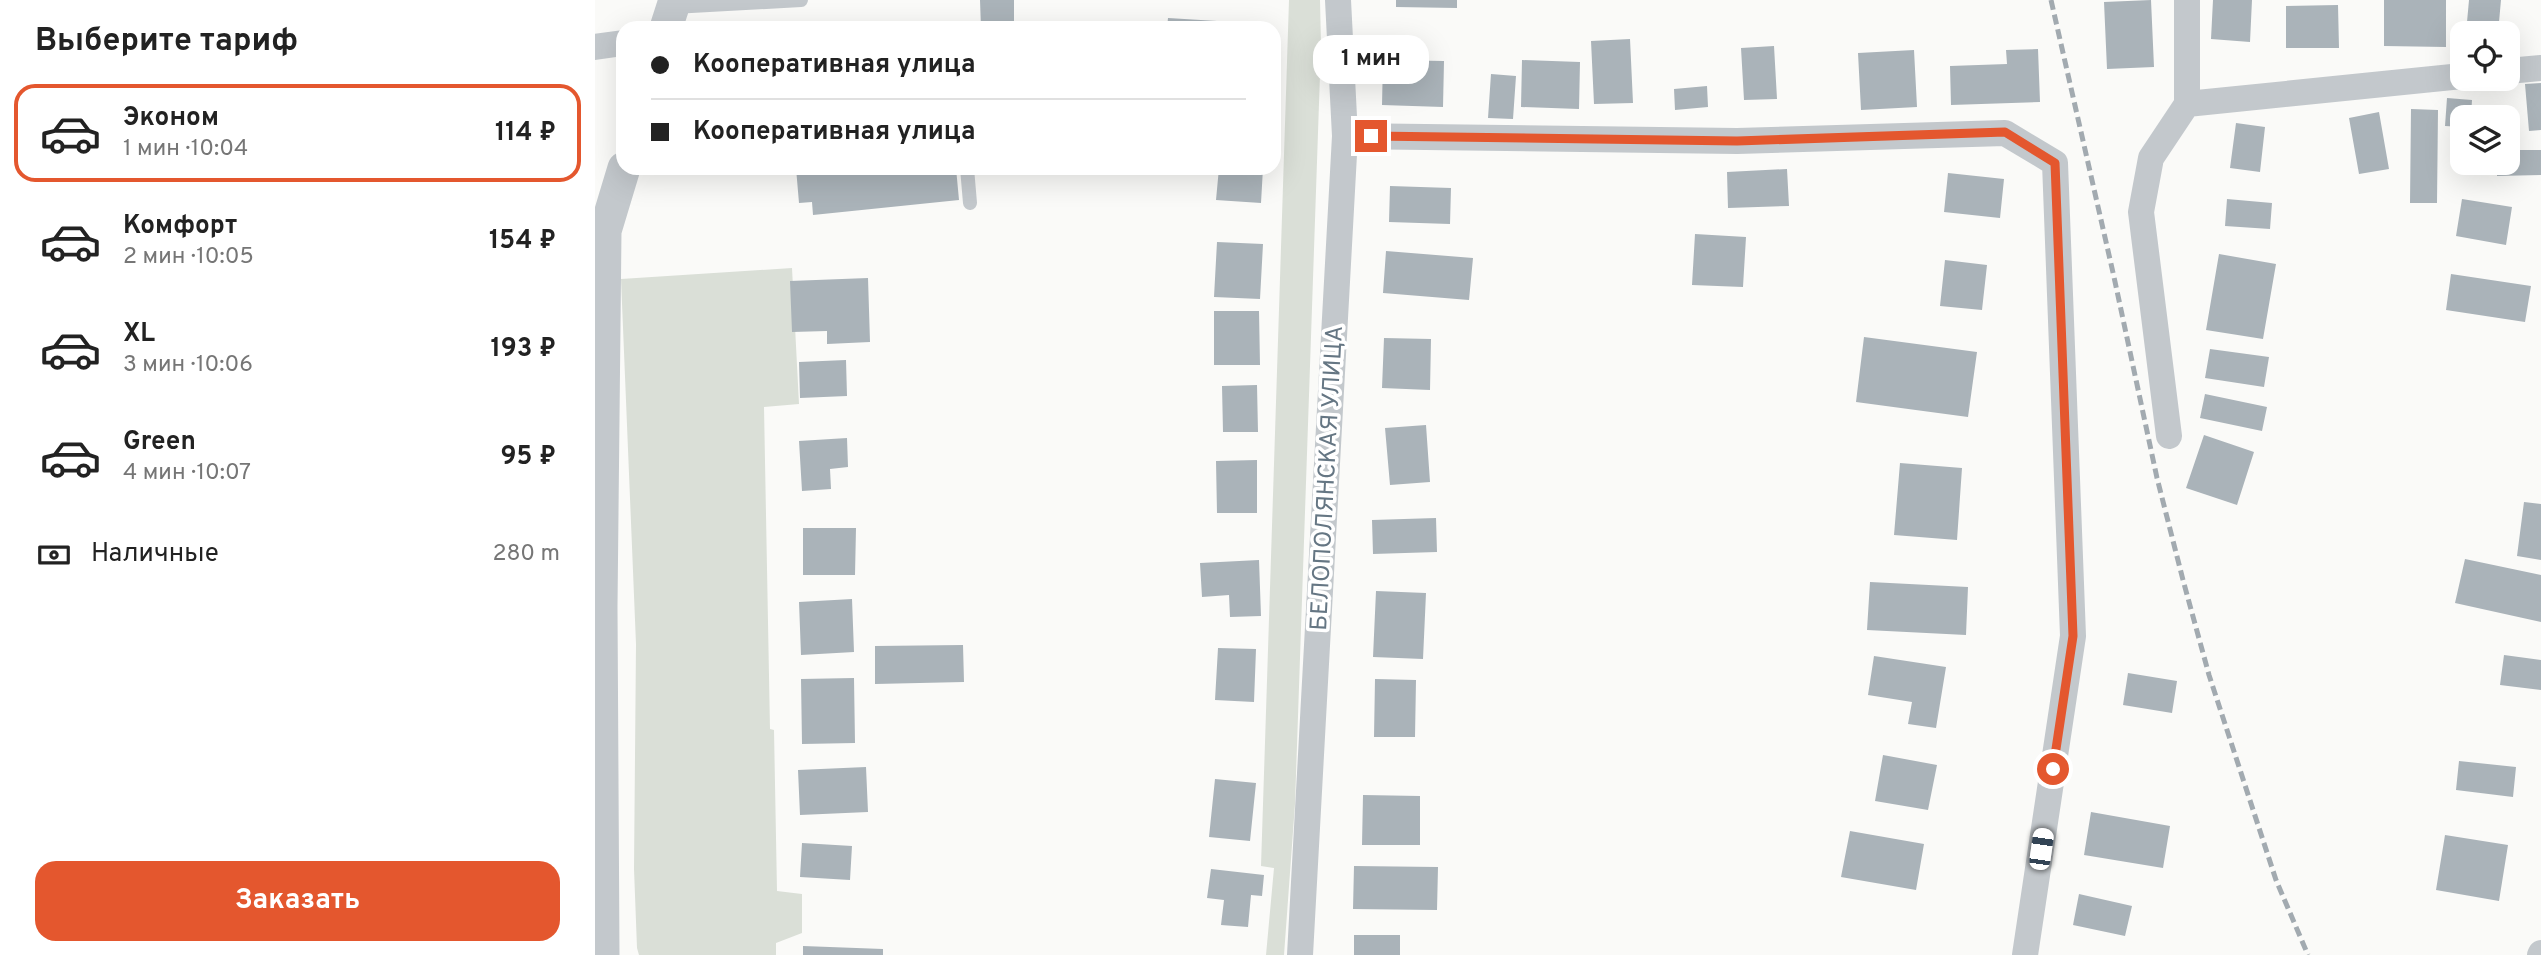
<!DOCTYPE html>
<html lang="ru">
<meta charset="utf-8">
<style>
body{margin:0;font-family:Overpass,sans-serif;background:#f2f2f2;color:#222;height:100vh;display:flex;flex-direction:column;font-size:26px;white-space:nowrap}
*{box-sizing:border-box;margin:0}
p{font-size:23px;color:#767676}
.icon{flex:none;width:38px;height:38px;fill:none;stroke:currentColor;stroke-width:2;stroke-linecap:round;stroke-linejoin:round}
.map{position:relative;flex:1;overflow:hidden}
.side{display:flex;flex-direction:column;background:#fff;width:595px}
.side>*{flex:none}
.hud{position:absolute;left:21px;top:21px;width:665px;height:154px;border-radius:21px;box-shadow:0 7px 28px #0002;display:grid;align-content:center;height:154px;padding:0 35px;background:#fff}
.buttons{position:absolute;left:1855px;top:21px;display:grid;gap:14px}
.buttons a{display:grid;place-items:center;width:70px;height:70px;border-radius:14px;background:#fff;box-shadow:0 7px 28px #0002;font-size:35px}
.end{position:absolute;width:32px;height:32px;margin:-16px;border:9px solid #e4572e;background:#fff;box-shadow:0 0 0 4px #fff}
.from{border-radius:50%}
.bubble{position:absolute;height:49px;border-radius:21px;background:#fff;box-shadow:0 7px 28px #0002;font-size:23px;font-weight:700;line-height:49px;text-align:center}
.car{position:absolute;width:21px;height:42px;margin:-21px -10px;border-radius:9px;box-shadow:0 0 5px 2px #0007;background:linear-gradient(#fff 24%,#345 0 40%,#fff 0 76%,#345 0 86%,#fff 0)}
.hud b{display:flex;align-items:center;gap:24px;height:66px;font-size:26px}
.hud b+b{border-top:2px solid #e0e0e0}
.hud i{width:18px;height:18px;background:#222}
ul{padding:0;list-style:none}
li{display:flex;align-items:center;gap:21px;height:98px;margin:0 14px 10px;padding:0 21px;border:4px solid transparent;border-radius:21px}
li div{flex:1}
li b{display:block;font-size:26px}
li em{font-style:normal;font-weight:700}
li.selected{border-color:#e4572e}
li>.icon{width:63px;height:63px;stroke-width:1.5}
h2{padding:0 35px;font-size:32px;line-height:84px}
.pay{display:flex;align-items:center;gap:18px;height:77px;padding:0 35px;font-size:26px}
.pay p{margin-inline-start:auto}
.button{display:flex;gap:14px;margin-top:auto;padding:14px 35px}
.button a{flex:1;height:80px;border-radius:21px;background:#e4572e;color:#fff;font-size:28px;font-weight:700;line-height:80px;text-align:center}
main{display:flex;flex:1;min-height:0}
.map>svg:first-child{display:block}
.green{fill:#dadfd7}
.building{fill:#aab3b9}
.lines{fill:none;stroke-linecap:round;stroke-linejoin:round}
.service{stroke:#c3c8cc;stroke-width:14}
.minor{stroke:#c3c8cc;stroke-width:26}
.tertiary{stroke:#c3c8cc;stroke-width:33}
.rail{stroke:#a2aab0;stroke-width:5;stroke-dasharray:10 5;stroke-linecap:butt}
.route{stroke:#e4572e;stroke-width:9}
.labels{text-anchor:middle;stroke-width:7;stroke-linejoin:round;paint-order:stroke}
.street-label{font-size:24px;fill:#657683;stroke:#fff}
</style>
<main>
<section class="side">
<h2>Выберите тариф</h2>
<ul>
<li class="selected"><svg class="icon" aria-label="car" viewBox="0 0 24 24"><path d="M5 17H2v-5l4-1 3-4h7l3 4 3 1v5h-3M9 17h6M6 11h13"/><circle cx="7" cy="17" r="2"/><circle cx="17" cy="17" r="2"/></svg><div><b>Эконом</b><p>1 мин · 10:04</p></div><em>114 ₽</em></li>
<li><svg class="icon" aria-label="car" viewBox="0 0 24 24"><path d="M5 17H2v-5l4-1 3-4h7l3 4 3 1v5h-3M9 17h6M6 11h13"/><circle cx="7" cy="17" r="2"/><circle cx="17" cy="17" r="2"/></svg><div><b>Комфорт</b><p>2 мин · 10:05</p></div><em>154 ₽</em></li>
<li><svg class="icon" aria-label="car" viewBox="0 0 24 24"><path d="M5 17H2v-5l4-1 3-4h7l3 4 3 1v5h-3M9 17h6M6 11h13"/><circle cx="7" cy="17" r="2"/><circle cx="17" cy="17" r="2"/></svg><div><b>XL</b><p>3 мин · 10:06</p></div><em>193 ₽</em></li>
<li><svg class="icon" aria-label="car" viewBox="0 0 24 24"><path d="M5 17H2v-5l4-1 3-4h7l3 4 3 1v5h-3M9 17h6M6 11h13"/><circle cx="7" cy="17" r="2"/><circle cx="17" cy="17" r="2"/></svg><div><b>Green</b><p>4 мин · 10:07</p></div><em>95 ₽</em></li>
</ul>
<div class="pay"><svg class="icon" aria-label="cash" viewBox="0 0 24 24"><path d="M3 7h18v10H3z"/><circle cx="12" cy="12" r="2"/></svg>Наличные<p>280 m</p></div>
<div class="button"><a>Заказать</a></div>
</section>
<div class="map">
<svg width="1946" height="955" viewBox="0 0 1946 955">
<rect width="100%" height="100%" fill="#fafaf8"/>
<path class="green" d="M694,0h31l1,45 -26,759 -11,151h-18l8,-87 -13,-2z
M197,268l7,136 -35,3 6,322 4,1 3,161 25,3v39l-26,10v12h-137l-2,-7 -3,-79 2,-225 -15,-365z"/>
<path class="building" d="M385,0h34v28h-33z
M801,0h61v8l-61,-1z
M1556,0l3,67 -47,2 -3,-67z
M1618,0h39l-2,42 -39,-3z
M1789,0h62v47l-62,-1z
M1874,0h32l-3,33h-32z
M1743,5l1,43h-53v-42z
M573,18l49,3 -1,7h-49z
M1035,39l3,64 -39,1 -3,-63z
M1179,46l3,53 -33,1 -3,-52z
M1443,49l2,53 -89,3 -1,-39 57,-2 -1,-14z
M1319,50l3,57 -56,3 -3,-57z
M788,60l61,1 -1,46 -61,-2z
M927,60l58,2 -1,47 -58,-2z
M896,74l25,2 -3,43 -25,-1z
M1946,83v47l-12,1 -4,-47z
M1112,86l1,21 -33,3 -1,-21z
M1852,98l25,2 -1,17h-9v10l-17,-1z
M1816,109l27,1 -1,93h-27z
M1784,112l10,57 -30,5 -10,-56z
M1641,123l29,4 -5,45 -30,-4z
M1913,150h33v25l-44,1v-13h11z
M201,168h160l3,32 -146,15 -1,-13 -13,1z
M624,168h44l-2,35 -45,-3z
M1192,169l2,37 -61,2 -1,-36z
M1353,173l56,6 -4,39 -56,-6z
M795,186l61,2 -1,36 -61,-2z
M1632,199l45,4 -2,26 -45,-3z
M1867,199l50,8 -6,38 -50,-9z
M1100,234l51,3 -3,50 -51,-2z
M622,242l46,2 -3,55 -46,-2z
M791,251l87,7 -4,42 -86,-7z
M1624,254l57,10 -13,75 -57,-9z
M1350,260l42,5 -5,45 -42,-4z
M1856,274l80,12 -6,36 -79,-12z
M273,278l2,64 -43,2v-13l-35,1 -2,-51z
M619,311h45l1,54h-46z
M1269,337l113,15 -9,65 -112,-15z
M789,338l47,1 -1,51 -48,-2z
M1615,349l59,8 -5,30 -59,-9z
M251,360l1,36 -47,2 -1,-36z
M662,385l1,47h-35l-1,-46z
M1610,394l62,13 -5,24 -62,-13z
M831,425l4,57 -40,3 -5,-57z
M1609,435l50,17 -17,53 -51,-17z
M252,438l1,29 -18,2 1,20 -29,2 -3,-50z
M662,460v53h-40l-1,-52z
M1305,463l62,5 -5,72 -63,-5z
M1929,502l17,2v56l-24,-4z
M841,518l1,34 -64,2 -1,-34z
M208,528h53l-1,47h-52z
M1870,559l76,16v47l-86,-19z
M664,560l2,56 -31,1 -1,-22 -27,2 -2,-34z
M1275,582l98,5 -2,48 -99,-5z
M781,591l50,2 -3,66 -50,-2z
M257,599l2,53 -53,3 -2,-53z
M368,645l1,37 -89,2v-38z
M623,648l38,1 -2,53 -39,-2z
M1909,655l37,5v30l-41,-5z
M1279,656l72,11 -10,61 -28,-4 4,-22 -44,-7z
M1533,673l49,8 -5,32 -49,-8z
M259,678l1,65 -53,1 -1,-65z
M780,679l41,1 -1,57h-41z
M1288,755l54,10 -9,45 -53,-9z
M1864,761l57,6 -3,30 -57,-7z
M271,767l2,45 -68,3 -2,-45z
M620,779l41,4 -6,58 -41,-4z
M768,795l57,1v49h-58z
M1496,812l79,14 -7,42 -79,-13z
M1255,831l74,13 -8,46 -75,-13z
M1850,835l63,10 -9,56 -63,-11z
M207,843l50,3 -2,34 -50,-3z
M759,866l84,1 -1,43 -84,-1z
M616,869l53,6 -2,21 -11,-1 -3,32 -27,-2 3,-25 -17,-2z
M1484,894l53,12 -7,30 -52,-11z
M759,935h46v20h-46z
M208,946l80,3v6h-80z"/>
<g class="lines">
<path class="service" d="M78,7l128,-7
M372,168l3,35"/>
<path class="minor" d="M1592,0v104
M0,47l28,-4
M1913,71l33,-3
M1592,104l275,-28
M750,136l392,5 268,-8 50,30 18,473 -48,319
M1574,436l-28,-224 10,-54 36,-54
M705,955l45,-819 -7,-136
M1945,955l1,-2"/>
<path class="tertiary" d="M71,28l9,-28
M8,955l-2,-348 4,-376 19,-63"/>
<path class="rail" d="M1456,0l63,277 43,201 26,102 26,95 67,205 32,75"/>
</g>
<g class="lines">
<path class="route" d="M776,136l366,5 268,-9 50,31 18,473 -20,133"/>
</g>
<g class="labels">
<g class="street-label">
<text transform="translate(731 478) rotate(-87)" y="8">БЕЛОПОЛЯНСКАЯ УЛИЦА</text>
</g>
</g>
</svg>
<div class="buttons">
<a><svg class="icon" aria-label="locate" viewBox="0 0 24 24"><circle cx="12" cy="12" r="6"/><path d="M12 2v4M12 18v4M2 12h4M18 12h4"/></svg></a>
<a><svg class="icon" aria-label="layers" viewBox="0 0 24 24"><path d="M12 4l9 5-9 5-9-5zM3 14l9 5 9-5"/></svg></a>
</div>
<i class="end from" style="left:1458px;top:769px"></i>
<i class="end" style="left:776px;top:136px"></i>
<div class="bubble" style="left:718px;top:35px;width:116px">1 мин</div>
<i class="car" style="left:1446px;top:849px;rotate:8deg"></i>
<div class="hud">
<b><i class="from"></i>Кооперативная улица</b>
<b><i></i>Кооперативная улица</b>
</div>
</div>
</main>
